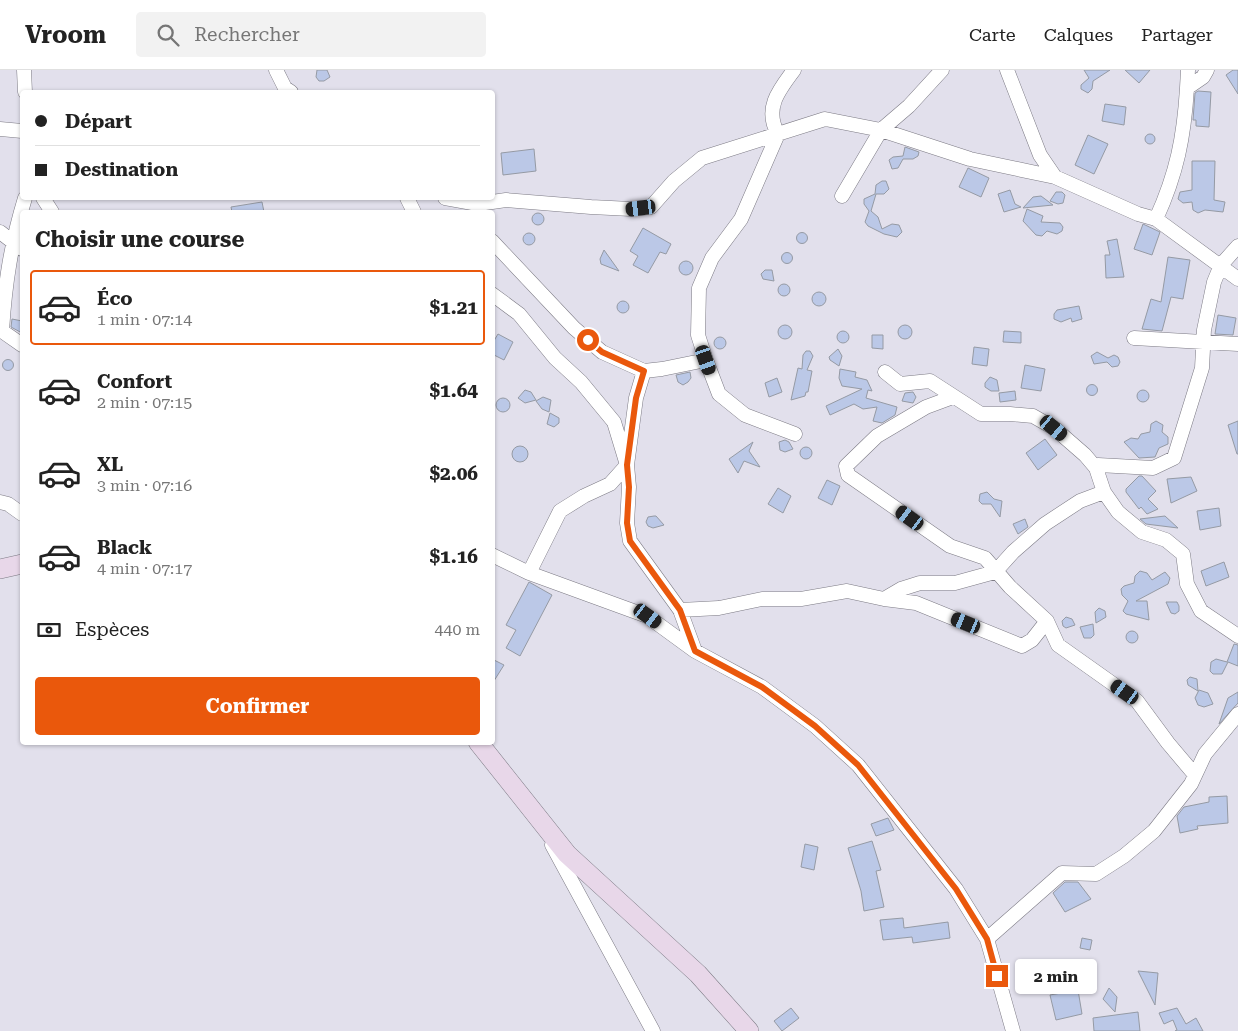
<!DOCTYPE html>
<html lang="fr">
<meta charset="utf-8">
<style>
body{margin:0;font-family:"Roboto Serif",serif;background:#f2f2f2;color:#222;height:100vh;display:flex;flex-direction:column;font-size:19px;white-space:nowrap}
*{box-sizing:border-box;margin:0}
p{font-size:16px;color:#767676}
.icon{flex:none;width:28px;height:28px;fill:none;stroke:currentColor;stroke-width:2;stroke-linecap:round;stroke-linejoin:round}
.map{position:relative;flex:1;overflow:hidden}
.details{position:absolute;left:20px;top:140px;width:475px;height:535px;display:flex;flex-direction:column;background:#fff;border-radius:5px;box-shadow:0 1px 4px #0004}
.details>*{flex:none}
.banner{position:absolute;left:20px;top:20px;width:475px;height:110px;border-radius:5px;box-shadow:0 1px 4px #0004;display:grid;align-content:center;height:110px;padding:0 15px;background:#fff}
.end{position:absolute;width:22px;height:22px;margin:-11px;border:6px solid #ea580c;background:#fff;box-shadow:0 0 0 2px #fff}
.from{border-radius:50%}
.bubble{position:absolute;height:35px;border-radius:5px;background:#fff;box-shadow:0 1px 4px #0004;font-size:16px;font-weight:700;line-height:35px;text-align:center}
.car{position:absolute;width:15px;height:30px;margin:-15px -8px;border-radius:6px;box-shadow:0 0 4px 1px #0007;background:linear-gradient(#222 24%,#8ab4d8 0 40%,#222 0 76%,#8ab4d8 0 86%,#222 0)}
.banner b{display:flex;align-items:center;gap:18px;height:48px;font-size:19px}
.banner b+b{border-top:1px solid #e0e0e0}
.banner i{width:12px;height:12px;background:#222}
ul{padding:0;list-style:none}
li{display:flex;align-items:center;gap:15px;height:75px;margin:0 10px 8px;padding:0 5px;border:2px solid transparent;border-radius:5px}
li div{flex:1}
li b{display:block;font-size:19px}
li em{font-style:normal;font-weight:700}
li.current{border-color:#ea580c}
li>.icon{width:45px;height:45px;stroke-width:1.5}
h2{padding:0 15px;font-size:22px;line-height:60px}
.pay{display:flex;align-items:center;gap:12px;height:55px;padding:0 15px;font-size:19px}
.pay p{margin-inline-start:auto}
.cta{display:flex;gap:10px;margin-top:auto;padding:10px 15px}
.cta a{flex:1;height:58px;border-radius:5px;background:#ea580c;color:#fff;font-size:20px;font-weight:700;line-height:58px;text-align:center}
header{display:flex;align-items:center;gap:30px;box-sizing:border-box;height:70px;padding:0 25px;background:#fff;border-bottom:1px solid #e0e0e0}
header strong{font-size:24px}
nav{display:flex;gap:28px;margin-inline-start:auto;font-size:18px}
.search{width:350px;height:45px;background:#f2f2f2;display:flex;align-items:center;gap:12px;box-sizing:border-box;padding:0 18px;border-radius:5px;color:#767676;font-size:19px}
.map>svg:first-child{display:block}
.building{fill:#bbc8e7;stroke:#959aa4}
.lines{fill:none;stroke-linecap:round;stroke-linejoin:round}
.street-casing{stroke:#7c7a84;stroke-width:15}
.secondary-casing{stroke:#7c7a84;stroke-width:20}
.street{stroke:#fff;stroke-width:14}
.secondary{stroke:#e8d7e9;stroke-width:19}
.route{stroke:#ea580c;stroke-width:6}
</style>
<header>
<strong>Vroom</strong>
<div class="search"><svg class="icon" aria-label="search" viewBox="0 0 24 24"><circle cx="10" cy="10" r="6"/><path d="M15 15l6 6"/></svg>Rechercher</div>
<nav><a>Carte</a><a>Calques</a><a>Partager</a></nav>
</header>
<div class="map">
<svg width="1238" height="961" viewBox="0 0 1238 961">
<rect width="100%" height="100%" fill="#e2e0ec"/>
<path class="building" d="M317,0h10l3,7 -6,4h-5l-3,-4z
M1084,0h26l-17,11 -1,8 -4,4 -7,-4v-4l8,-7z
M1125,0h25l-11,13z
M1233,0h5v24l-12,-19z
M1198,21l13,1 -2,35 -13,-1v-6h-3l2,-27z
M1105,34l21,3 -2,18 -22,-4z
M1145 69a5 5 0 1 1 10 0a5 5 0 1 1-10 0Z
M1088,65l20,9 -14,30 -19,-9z
M905,77l14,5 -1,4 -5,3h-10l-5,9 -6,1 -3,-9 4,-3 10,-1z
M534,79l2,22 -33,4 -2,-22z
M1192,91h23l-1,39 11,2 -2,10 -18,-2 -7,3 -5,-3 -1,-8 -9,1 -5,-4 2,-7 12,-2z
M968,98l21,10 -8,19 -22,-10z
M882,111h4l3,8 -5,5h-8l-5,17 7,6 4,12 10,-5 7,1 3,7 -5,5 -13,-3 -16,-8 -3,-4 4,-11 -5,-7v-5l11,-5 1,-9z
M1010,120l5,14 6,3 -17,5 -6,-18z
M1056,122h6l3,3 -2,8 -5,1 -8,-3z
M1041,126l12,9 -30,3 10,-11z
M262,132l2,10h-32l-1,-5z
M1027,139l16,7 -2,6 19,1 3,4 -1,4 -5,3 -10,-3 -5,5 -6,-1 -13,-14z
M532 149a6 6 0 1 1 12 0a6 6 0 1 1-12 0Z
M1143,154l17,8 -8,23 -18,-6z
M643,158l28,16 -5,10 -6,-2 -12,21 -15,-8 5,-9 -8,-5z
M796.5 168a5.5 5.5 0 1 1 11 0a5.5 5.5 0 1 1-11 0Z
M523 169a6 6 0 1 1 12 0a6 6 0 1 1-12 0Z
M1117,169l7,38 -18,1 -1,-23h5l-3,-14z
M604,180l15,21 -18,-7 -1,-5z
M781.5 188a5.5 5.5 0 1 1 11 0a5.5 5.5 0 1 1-11 0Z
M1168,187l22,3 -7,39 -12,-2 -9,34 -20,-2 9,-30 10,3z
M679 198a7 7 0 1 1 14 0a7 7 0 1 1-14 0Z
M765,200h7l2,11 -11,-2 -2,-5z
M778 220a6 6 0 1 1 12 0a6 6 0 1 1-12 0Z
M812 229a7 7 0 1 1 14 0a7 7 0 1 1-14 0Z
M617 237a6 6 0 1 1 12 0a6 6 0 1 1-12 0Z
M1079,236l3,13 -10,3 -1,-4 -10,4 -7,-3v-5l3,-4z
M1218,245l18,3 -3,17 -18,-1z
M12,249l10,2v12l-11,-6z
M778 262a7 7 0 1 1 14 0a7 7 0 1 1-14 0Z
M898 262a7 7 0 1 1 14 0a7 7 0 1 1-14 0Z
M1004,261l17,1v11l-18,-1z
M837 267a6 6 0 1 1 12 0a6 6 0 1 1-12 0Z
M498,264l15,8 -9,18 -12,-6v-10z
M872,265h11v14l-11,-1z
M714 273a6 6 0 1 1 12 0a6 6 0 1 1-12 0Z
M974,277l15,2 -2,17 -15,-2z
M838,279l4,7 -3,10 -9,-6 -1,-3z
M806,281h4l3,5 -6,14 5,1 -4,21h-2l-1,4 -14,4 7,-32 4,1 1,-14z
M1097,282l11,6 6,-3 4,2 2,5 -2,4 -6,1 -5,-5 -13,2 -3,-8z
M2.5 295a5.5 5.5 0 1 1 11 0a5.5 5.5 0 1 1-11 0Z
M1025,295l20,4 -4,22 -20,-3z
M840,299l16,3 -1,5 12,3 5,11 -4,-1 -2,8 31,9 -2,8 -13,8 -9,-2 4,-14 -14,2 -9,-5 -24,11 -4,-9 36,-17 -20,-3 -3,-8z
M690,302l1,6 -3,4 -5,3 -5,-3 -2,-7z
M990,307l7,3 2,11h-8l-6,-4v-4z
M777,308l5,14 -13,5 -4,-14z
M1086.5 320a5.5 5.5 0 1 1 11 0a5.5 5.5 0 1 1-11 0Z
M1137 326a6 6 0 1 1 12 0a6 6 0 1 1-12 0Z
M525,320l6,2 5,8 -11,3 -7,-5z
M1015,321l1,9 -16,2 -1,-9z
M913,322l3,5 -3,6 -11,-2 3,-8z
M543,327l8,3 -2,12 -7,-3 -6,-8z
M496 335a7 7 0 1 1 14 0a7 7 0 1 1-14 0Z
M550,343l9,5v5l-5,4 -7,-3z
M1156,351l7,4 -1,7 6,5v7l-9,4 -4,9 -16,1 -15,-16 7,-4 7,1 3,-5 9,-2 1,-8z
M1238,351v33h-1l-9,-29z
M1045,369l12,16 -19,15 -12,-17z
M785,370l4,2 4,7 -8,3 -5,-2 -1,-8z
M753,372l-4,9 11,16 -16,-6 -6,12 -9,-14z
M512 384a8 8 0 1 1 16 0a8 8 0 1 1-16 0Z
M800 383a6 6 0 1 1 12 0a6 6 0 1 1-12 0Z
M1139,406h3l14,15 -8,8 10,10 -11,5 -6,-7 -2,2 -13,-17v-3z
M1191,407l6,14 -26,12 -4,-24z
M827,410l13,6 -8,19 -14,-7z
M778,418l13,8 -8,17 -15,-9z
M987,422l7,7 8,2 -2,16 -9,-13h-9l-3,-3 1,-7z
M1219,438l2,18 -21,4 -3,-19z
M654,446h2l8,9 -11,3 -5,-2 -2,-4 2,-5z
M1165,446l13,12 -32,-4 -6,-5z
M1025,449l3,8 -10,7 -5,-10z
M1224,492l5,15 -23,9 -5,-15z
M1140,501l7,2 5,7 13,-8 5,6 -2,6 -32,17h11l2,19 -23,-6 -3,-3 5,-10 -6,-6 -1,-6 3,-3 10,-3 1,-7z
M529,512l23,13 -32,61 -14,-8 10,-18 -10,-5z
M1166,532h11l2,4v5l-4,3 -4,-1z
M1099,538l6,3 1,6 -10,6 -1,-11z
M1066,547l6,2 3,6 -9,3 -3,-2 -1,-5z
M1093,554l1,11 -3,3h-7l-4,-11z
M1126 567a6 6 0 1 1 12 0a6 6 0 1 1-12 0Z
M1234,574l4,1v21l-10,-4 -6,12h-9l-3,-3 1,-9 5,-3 11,3z
M492,589l12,6 -12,19z
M1190,607l7,2 1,12 -10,-6 -1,-5z
M1199,620l9,3 5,11 -9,3 -6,-2 -3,-7z
M1238,622v11l-19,21 9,-26z
M1227,726l1,27 -31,3 1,3 -18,4 -3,-17 7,-9 25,-5v-5z
M888,748l6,12 -18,6 -5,-12z
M872,771l9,29 -5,1 8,36 -20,4 -3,-20 -13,-43z
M805,774l13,3 -4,23 -13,-3z
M1065,812h13l13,17 -26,13 -12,-19z
M903,848l1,10 44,-6 2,16 -37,5 -1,-6 -29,3 -3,-20z
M1082,868l10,2 -2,10 -10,-2z
M1138,901l20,2 -3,32z
M1109,918l8,9 -2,15 -12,-13z
M1078,920l4,24 -26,6 -6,-25z
M791,938l8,10 -17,13 -8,-10z
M1177,938l9,16 10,-6 7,13h-28l2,-1 -4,-10 -9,4 -5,-11z
M1138,942l2,19h-46l-1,-13z"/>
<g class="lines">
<g class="street-casing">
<path id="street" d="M24,0l1,22
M276,0l9,18 6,4
M1007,0l33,85 15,22
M1187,18l1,-18
M0,59l22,2
M842,126l39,-66 28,-24 33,-36
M43,128l9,14
M407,128l7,14
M445,128l33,6 28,-4 85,7 40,2 20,-2 23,-26 28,-23 123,-39 56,11 89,29 85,18 83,37 18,5 82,60
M1156,149c21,-46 28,-82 31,-131l16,-11 4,-7
M0,162l22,17
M492,171l82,87 28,24 42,19
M492,224l27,20 36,44 26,24 33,40 13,43 2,22 -2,36 3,18 50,69 15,41
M1134,268l104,6
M22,275l-20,-14c3,-48 9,-87 23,-133
M706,290l-8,-25 1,-47 13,-30 29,-39 37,-85c-14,-25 0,-43 16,-64
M885,302l15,12 30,-3 51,33h29l23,2 21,12 31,27 11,13 8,24 14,20 24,20 24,8 17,14 4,30 14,27 37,25
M953,327l-27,10 -49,29 -31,30 2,9 102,71 35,12 25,29 37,34 11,24 79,56 31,42 27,32
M1096,398l2,-3 55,3 21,-10 28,-90 2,-38 10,-48 7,-17 17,-19
M0,432l8,2 14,10
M492,485l37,18 118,43 48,35 67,36 53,39 43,39 98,124 31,50 26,92
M529,503l31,-62 24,-15 26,-12 17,-19 9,-67 8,-27 18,-2 44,-9 13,34 26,21 50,19
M884,529l32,4 106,43 10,-6 15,-19
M680,540l39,-2 43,-9h39l46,-8 37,8 17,-10 19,-6h35l40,-11 18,-20 32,-28 35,-23 24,-9
M552,775l101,186
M987,869l75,-66 34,1 28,-18 30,-25 37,-47 14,-30 33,-40"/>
</g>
<g class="secondary-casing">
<path id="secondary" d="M0,499l22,-5
M478,672l89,112 131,120 51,57"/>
</g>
<use href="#street" class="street"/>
<use href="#secondary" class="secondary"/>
</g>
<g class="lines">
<path class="route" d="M588,270l14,12 42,19 -8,27 -9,67 2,22 -2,36 3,18 50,69 15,41 67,36 53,39 43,39 98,124 31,50 10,37"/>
</g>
</svg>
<i class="end from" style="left:588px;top:270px"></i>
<i class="end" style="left:997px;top:906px"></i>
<div class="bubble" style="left:1015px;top:889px;width:82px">2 min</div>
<i class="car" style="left:641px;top:138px;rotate:263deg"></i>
<i class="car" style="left:706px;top:290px;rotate:161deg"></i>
<i class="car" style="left:1054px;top:358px;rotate:130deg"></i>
<i class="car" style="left:910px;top:448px;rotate:306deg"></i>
<i class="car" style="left:648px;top:546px;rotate:126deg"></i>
<i class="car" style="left:966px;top:553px;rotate:292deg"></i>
<i class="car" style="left:1125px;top:622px;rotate:305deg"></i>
<div class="banner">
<b><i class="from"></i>Départ</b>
<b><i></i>Destination</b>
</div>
<section class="details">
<h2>Choisir une course</h2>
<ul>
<li class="current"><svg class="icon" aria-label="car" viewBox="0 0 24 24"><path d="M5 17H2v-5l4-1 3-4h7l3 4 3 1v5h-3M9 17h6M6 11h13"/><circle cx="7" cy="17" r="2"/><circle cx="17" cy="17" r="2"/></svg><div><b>Éco</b><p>1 min · 07:14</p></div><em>$1.21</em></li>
<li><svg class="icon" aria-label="car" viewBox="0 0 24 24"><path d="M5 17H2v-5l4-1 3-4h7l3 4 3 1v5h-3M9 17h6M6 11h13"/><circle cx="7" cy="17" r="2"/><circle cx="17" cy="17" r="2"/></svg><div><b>Confort</b><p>2 min · 07:15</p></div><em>$1.64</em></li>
<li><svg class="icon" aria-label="car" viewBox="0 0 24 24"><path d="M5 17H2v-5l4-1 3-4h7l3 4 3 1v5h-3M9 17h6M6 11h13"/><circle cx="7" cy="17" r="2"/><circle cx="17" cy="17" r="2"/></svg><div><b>XL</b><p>3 min · 07:16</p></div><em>$2.06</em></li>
<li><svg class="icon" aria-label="car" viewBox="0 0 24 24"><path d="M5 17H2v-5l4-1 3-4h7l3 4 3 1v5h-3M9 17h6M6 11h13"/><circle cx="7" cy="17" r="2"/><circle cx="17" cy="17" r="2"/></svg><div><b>Black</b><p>4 min · 07:17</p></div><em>$1.16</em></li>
</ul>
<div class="pay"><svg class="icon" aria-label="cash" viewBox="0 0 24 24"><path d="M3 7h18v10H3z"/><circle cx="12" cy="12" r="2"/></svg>Espèces<p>440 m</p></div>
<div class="cta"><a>Confirmer</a></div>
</section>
</div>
